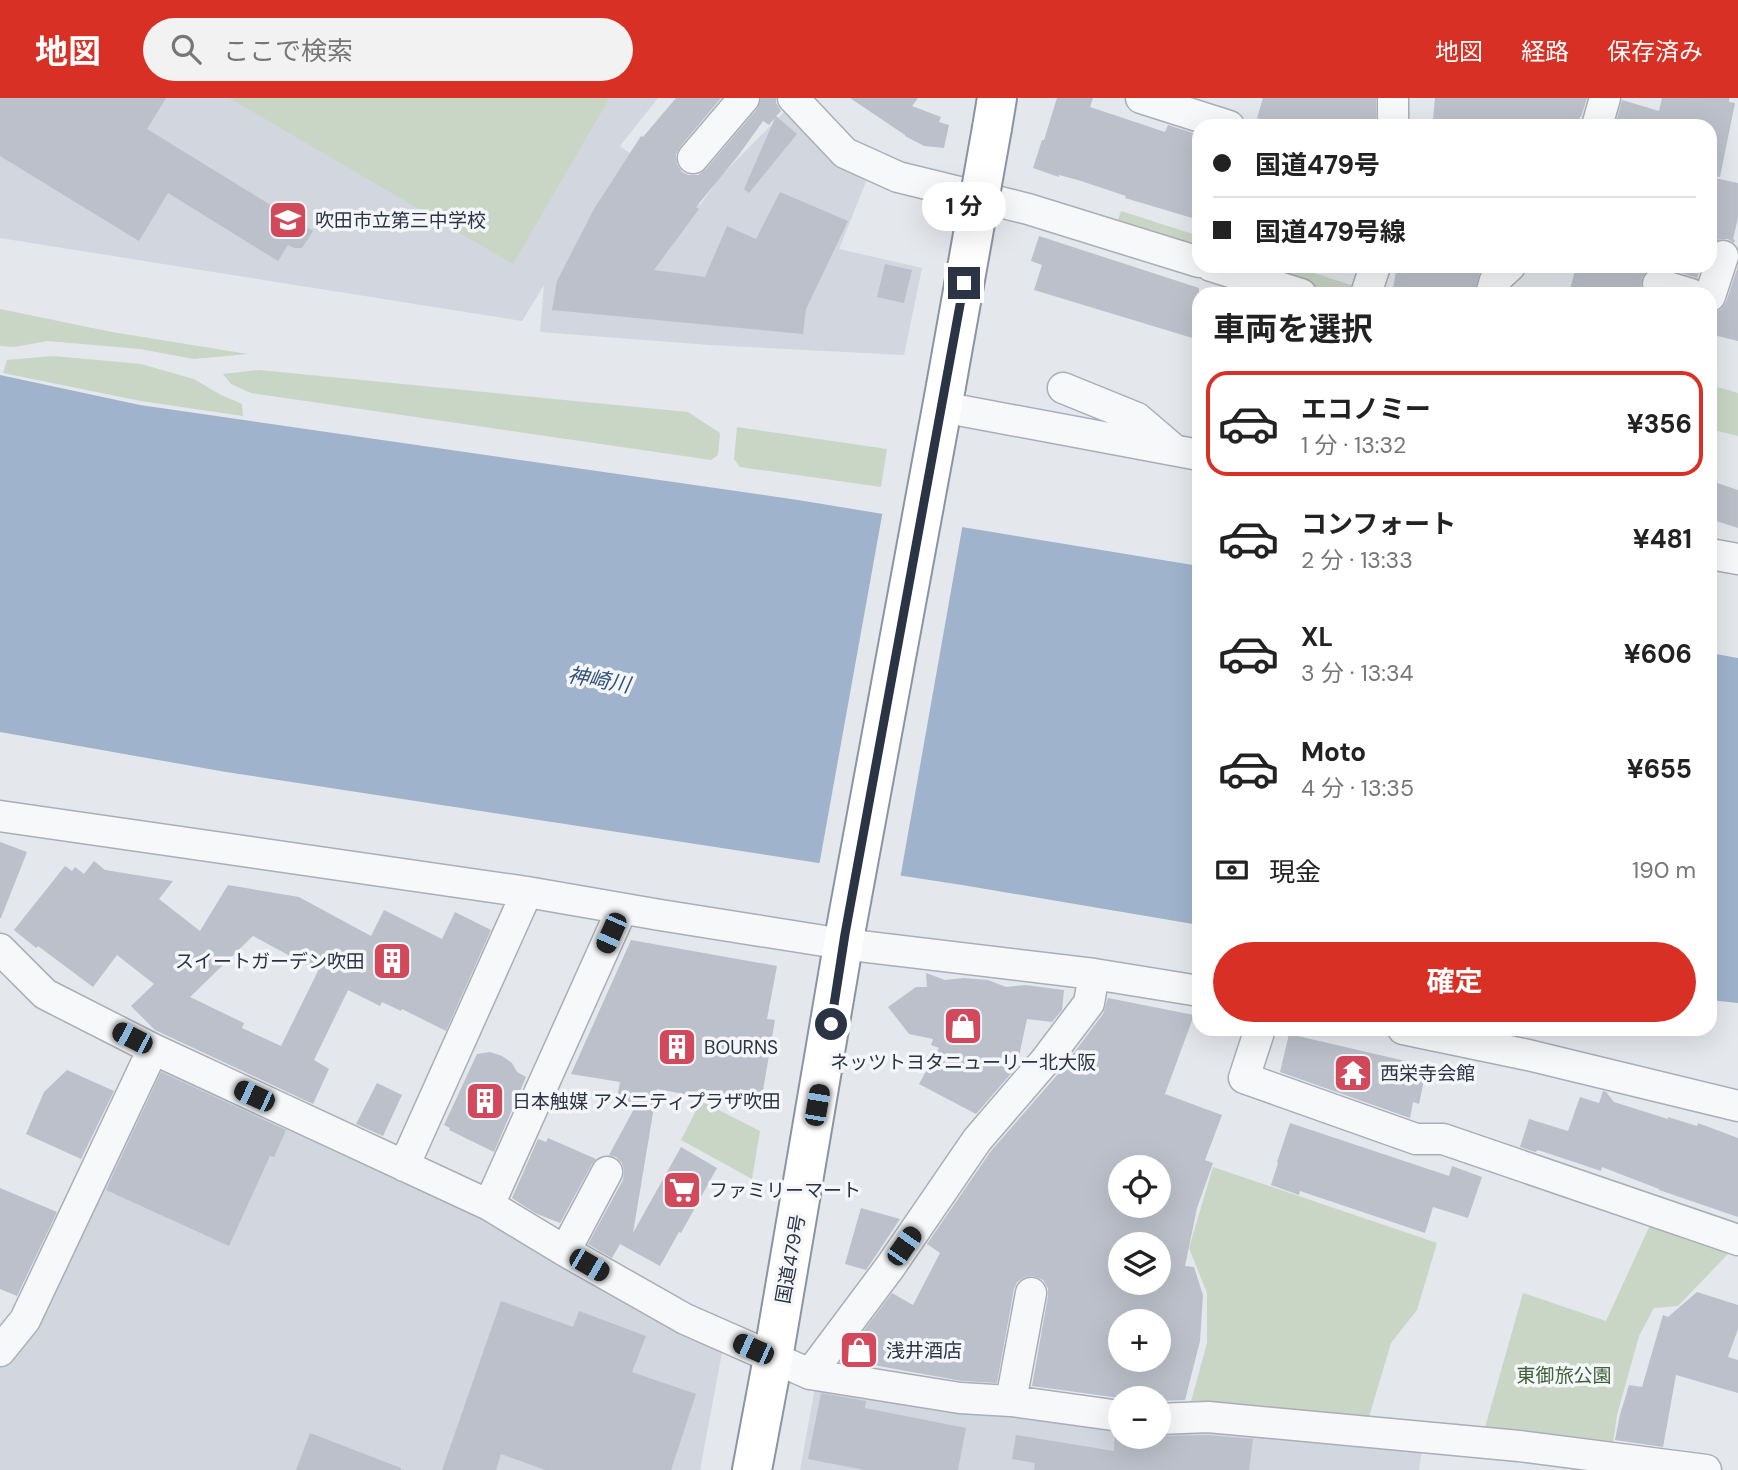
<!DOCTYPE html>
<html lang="ja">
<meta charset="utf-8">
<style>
body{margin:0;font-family:"DM Sans","Noto Sans JP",sans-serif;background:#f2f2f2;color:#222;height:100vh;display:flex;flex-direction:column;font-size:26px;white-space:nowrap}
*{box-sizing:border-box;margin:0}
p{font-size:23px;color:#767676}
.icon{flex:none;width:38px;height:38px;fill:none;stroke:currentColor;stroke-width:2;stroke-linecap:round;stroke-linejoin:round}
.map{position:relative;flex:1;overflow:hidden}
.drawer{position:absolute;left:1192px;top:189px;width:525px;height:749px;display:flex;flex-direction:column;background:#fff;border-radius:21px;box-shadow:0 7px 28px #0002}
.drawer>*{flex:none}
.hud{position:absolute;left:1192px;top:21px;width:525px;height:154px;border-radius:21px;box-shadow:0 7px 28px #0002;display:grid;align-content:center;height:154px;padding:0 21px;background:#fff}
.tools{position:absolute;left:1108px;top:1057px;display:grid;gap:14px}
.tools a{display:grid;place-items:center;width:63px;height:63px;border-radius:50%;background:#fff;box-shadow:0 7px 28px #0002;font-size:35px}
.end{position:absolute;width:32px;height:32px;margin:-16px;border:9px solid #2b3445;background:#fff;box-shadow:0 0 0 4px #fff}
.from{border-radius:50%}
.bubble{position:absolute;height:49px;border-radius:24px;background:#fff;box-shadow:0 7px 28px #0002;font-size:23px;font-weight:700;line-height:49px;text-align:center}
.car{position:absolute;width:21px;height:42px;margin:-21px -10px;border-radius:9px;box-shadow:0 0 5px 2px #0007;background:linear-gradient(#222 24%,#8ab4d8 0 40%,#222 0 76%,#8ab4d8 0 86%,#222 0)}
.hud b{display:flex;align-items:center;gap:24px;height:66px;font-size:26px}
.hud b+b{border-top:2px solid #e0e0e0}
.hud i{width:18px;height:18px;background:#222}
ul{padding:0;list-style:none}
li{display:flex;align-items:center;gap:21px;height:105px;margin:0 14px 10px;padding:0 7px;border:4px solid transparent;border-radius:21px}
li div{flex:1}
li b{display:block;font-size:26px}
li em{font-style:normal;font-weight:700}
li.current{border-color:#d93025}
li>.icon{width:63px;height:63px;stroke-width:1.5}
h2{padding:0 21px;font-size:32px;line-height:84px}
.pay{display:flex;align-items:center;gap:18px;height:77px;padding:0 21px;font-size:26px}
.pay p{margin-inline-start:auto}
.primary-button{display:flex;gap:14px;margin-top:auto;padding:14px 21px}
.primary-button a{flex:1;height:80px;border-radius:42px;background:#d93025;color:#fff;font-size:28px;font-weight:700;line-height:80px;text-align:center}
header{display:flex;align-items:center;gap:42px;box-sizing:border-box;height:98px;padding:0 35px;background:#d93025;color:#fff}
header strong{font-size:33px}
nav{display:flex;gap:38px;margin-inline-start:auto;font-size:24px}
.search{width:490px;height:63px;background:#f2f2f2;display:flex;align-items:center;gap:18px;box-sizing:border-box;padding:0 24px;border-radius:38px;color:#767676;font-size:26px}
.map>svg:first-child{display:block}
.built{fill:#d2d6de}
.green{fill:#c9d6c5}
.water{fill:#9fb4cc}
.pier{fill:#e4e7ec}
.building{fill:#bbc0ca;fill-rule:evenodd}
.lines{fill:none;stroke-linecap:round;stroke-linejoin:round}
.minor-casing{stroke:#a9aeb7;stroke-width:33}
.highway-casing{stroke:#8b94a3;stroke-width:42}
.minor{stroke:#f7f8fa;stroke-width:30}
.highway{stroke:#fff;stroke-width:38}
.highway-bridge-casing{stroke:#8b94a3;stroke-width:42;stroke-linecap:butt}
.highway-bridge{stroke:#fff;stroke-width:38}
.route{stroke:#2b3445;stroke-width:9}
.labels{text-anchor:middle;stroke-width:7;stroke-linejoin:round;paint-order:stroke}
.poi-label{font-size:19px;fill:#2b3445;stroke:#f4f6f9;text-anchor:start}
.street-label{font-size:19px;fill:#2b3445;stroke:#f4f6f9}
.park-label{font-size:19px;fill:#3f6138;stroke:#f4f6f9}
.water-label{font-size:21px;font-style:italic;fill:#34527a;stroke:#f4f6f9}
</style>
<header>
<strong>地図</strong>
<div class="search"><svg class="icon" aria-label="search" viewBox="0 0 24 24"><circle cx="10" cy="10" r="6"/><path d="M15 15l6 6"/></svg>ここで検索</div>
<nav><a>地図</a><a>経路</a><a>保存済み</a></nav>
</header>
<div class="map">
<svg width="1738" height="1372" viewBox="0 0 1738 1372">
<rect width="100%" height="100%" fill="#e4e7ec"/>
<path class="built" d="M0,0h658l-38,48 80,59 20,-28 68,-69 79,71 -28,70 83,19 -18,87 -194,-10 -170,-13 4,-47 -22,36 -522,-83z
M157,961l328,155 238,133 -23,123h-700v-101l38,-47z
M816,1284l304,40v15h38l1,-12 263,23 -3,22h-619z"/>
<path class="green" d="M229,0h377l3,1 -96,165z
M1121,113l78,25v17l-83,-27z
M1240,168h52l87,28h-53z
M0,211l112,23 136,22 -54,5 -54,-10 -93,-8 -33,6 -14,-1z
M53,258l88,8 53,15 27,16 21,9 1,12 -102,-15 -138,-28 4,-13z
M259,272l429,42 32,21 -2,22 -7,5 -460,-67 -20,-9 -8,-10z
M1710,287l28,8v43l-28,-7z
M737,329l150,22 -6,38 -141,-20 -6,-8z
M701,1003l59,30 -8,48 -71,-39z
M1213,1069l224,76 -20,67 -26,33 -22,74 -179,-12 17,-62v-50l-18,-45z
M1650,1127l80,27 -52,54 -24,2 -15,28 -22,79 -5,35 -128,-19 39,-138 83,28z"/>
<path class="water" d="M0,277l140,30 658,95 401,66v359l-237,-40 -736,-113 -226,-40z
M1710,555l28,5v345l-28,-3z"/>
<path class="pier" d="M883,412l80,13 -63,356 -81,-13z"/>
<path class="building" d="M0,0h166l-19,31 166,102 -11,17h-8l-6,-3 -10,16 -110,-68 -29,48 -139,-85z
M676,0h45l-41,49 -4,7 1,10 5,8 7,3h9l8,-6 51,-60 4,-11h15v5l5,8 -5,5 21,18 -48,59 -5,-4 31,-71 -6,7 -6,-4 -25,35 -42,51 3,2 -45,61 51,7 22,-51 29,13 24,-47 68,29 -42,88 -3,25 -251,-24 5,-29 37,-72 47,-73 2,1z
M850,0h68l-6,8 29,11 -2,5 10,3 -5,23 -20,-2 -19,-10v-1z
M1057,0h36l-3,9 75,25 3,-7 31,10v85l-74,-22 1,-2 -48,-16 -19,-5v2l-26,-9 9,-28h2z
M1263,0h113v28h-94l-25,-8z
M1435,0h152l-6,19 -1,-1 -1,10h-110l-31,-3v-4h-5z
M1662,0h67v4l6,1 -15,74 -10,-1v-50h-95l7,-26 37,11z
M1710,79l28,6v35l-5,21 2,1 -1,3 -6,-4h-8l-10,6z
M1039,138l160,52v52l-165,-50 8,-25 -11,-4z
M885,166l27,6 -8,33 -27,-6z
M1397,168h64l19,6 -6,22h-55l-26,-6z
M1576,168h26l22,6 2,-6h75l-4,12 -34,-11h-10l-7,5 -4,6 -1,9 3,7h-58l-16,-4z
M1738,168v75l-28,-7v-21h4l7,-4 5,-7z
M1714,384l24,8v38l-28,-9v-24z
M0,744l27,10 -26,66h-1z
M94,763l11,9 68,11 -14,18 41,32 28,-46 71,12 72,39 13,-26 58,29 13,-27 36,18 -45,101 -44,-22 -1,2 -19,-9 -2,4 -32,-16 -34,70 15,9 -16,35 -158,-74 -24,-24 23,-22 -37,-29 -24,32 -55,-41 -2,2 -22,-18 51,-64 7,5 3,-4 9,7zM253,838l65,35 -37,75 -39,-18 2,-5 -54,-26z
M631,842l146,26 -10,53 8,1 -15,88 -103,-19 -24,144 48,-86 36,21 -36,65 -2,-1 -19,34 -40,-22 -8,14 -24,-14 35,-64 1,-9 -2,-8 -6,-6 -7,-2 26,-48 -19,-3 4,-22 -49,-8z
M926,875l19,7 19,-2 24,2 18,7 19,-2 39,5 -2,20 -10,12 -25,-3 -9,42 3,1 -45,52 -57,-30 20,-36 -8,-3 2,-6 -24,-5 -21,-27 28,-20h11z
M1108,900l86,17 -29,79 57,21 -17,45 8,3 -16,45 -12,58 9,1 9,28 -3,46 -15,59 -27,1v-3h-38l-88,-12 16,-90v-8l-5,-8 -10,-4 -8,1 -8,5 -3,7 -17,94 -35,-2 -89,-16v1l-32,-5 51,-68 21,12 27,-52 -13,-9 64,-93 67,-77 45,-60zM1120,1069h38v39h-38zM1120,1146h38v39h-38zM1120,1223h38v39h-38z
M1289,936l138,32 -8,38 -6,-2 -3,16 -130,-46z
M490,954l12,4 10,7 5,9 9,5 -32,75 -45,-22 1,-2 -6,-3 33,-71z
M67,972l47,21 -33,68 -55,-25 18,-42z
M161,974l125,58 -12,27 -4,-1 -41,90 -123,-56z
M377,985l25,12 -19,41 -27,-12z
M1603,993l3,1 8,10 54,17v-2l29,9 1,-3 40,15v79l-79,-27v-1l-57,-22 -1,4 -63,-21 -3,2 -15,-5 9,-28 39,12 12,-34 19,6z
M1290,1025l159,53 3,-10 30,11 -14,41 -35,-11 -8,26 -125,-42 -1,4 -28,-10 7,-22 -1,-1z
M548,1040l48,21 -4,5 -32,59 -25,-10 -23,-15 26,-59 8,3z
M0,1090l57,24 -40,84 -17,-7z
M861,1110l39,11 -34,51 -21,-6z
M1697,1194l41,13v24l-10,28 10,3v33l-62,-18 -13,72 -48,-7 5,-25 9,-30 13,2 21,-72 5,2z
M501,1203l72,26 6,-16 67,25 -14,36 64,22 -25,76h-126l-44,-16 -5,16h-54z
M821,1295l45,8 -1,7 101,20 -8,42h-94l-56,-11z
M310,1335l91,35v2h-105z
M1115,1335h5v4l88,-2 45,4 -4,31h-215l1,-7 -23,-4 4,-24 98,16z"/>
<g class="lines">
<g class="minor-casing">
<path id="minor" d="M793,0l52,55 53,24 130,32 171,53
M1141,0l88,28
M1393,0v28
M1597,28l8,-28
M693,60l51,-60
M1211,168l90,28
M1658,186l33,10
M1366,196l9,-28
M1491,196l4,-14 15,-14
M1710,198l13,-40
M1063,290l74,30 35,30
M942,309l257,48
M1710,456l28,5
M0,718l527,76 133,23 183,29 251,30 105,17
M0,851l45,45 108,55 336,156 76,46 120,68 125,55 150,24 51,3 109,15
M1260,931l-16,49 172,61h27l295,101
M1403,931l125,26 210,51
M404,1068l123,-274
M489,1107l133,-296
M565,1153l42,-79
M0,1253l25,-31 128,-271
M810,1276l80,-107 87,-127 68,-79 44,-58 5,-29
M1011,1303l20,-108
M1158,1321l50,-2 311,29 187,24"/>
</g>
<g class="highway-casing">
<path id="highway" d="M992,30l5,-30
M752,1372l21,-112 72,-424 101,-548"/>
</g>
<use href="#minor" class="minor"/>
<use href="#highway" class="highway"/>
<g class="highway-bridge-casing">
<path id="highway-bridge" d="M946,288l46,-258"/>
</g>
<use href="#highway-bridge" class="highway-bridge"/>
</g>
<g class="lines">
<path class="route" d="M831,926l14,-90 119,-651"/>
</g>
<defs>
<g id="school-square" transform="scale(2.0125)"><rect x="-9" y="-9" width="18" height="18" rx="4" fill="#d1495b" stroke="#f4f6f9"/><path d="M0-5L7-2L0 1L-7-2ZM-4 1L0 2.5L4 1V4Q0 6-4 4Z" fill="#fff"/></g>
<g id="building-square" transform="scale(2.0125)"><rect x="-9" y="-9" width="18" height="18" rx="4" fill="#d1495b" stroke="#f4f6f9"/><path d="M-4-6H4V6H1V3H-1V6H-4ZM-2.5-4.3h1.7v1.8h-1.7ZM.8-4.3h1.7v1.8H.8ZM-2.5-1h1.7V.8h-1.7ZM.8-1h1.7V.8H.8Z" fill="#fff"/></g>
<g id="shop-square" transform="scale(2.0125)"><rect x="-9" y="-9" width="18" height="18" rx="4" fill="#d1495b" stroke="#f4f6f9"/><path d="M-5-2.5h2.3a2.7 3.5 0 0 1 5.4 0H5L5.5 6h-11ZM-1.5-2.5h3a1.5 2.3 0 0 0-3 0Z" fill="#fff"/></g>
<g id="temple-square" transform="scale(2.0125)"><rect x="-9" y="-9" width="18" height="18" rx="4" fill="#d1495b" stroke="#f4f6f9"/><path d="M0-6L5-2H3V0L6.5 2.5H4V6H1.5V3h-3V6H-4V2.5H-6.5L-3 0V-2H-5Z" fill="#fff"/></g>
<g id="supermarket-square" transform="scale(2.0125)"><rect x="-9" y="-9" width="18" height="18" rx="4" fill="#d1495b" stroke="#f4f6f9"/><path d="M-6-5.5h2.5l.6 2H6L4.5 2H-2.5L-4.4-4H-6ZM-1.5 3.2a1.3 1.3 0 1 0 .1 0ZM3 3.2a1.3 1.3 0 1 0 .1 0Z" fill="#fff"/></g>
</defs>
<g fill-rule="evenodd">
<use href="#school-square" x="288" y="122"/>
<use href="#building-square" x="392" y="863"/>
<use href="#shop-square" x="963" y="928"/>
<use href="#building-square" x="677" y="949"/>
<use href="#temple-square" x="1353" y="975"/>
<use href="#building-square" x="485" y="1003"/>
<use href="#supermarket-square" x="682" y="1092"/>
<use href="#shop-square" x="859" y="1252"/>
</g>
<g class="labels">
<g class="poi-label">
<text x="315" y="129">吹田市立第三中学校</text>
<text x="365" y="870" text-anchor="end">スイートガーデン吹田</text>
<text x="704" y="956">BOURNS</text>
<text x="963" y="971" text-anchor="middle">ネッツトヨタニューリー北大阪</text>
<text x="1380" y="982">西栄寺会館</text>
<text x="512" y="1010">日本触媒 アメニティプラザ吹田</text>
<text x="709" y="1099">ファミリーマート</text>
<text x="886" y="1259">浅井酒店</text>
</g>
<g class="street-label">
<text transform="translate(790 1161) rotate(-80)" y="7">国道479号</text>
</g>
<g class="park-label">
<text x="1564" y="1284">東御旅公園</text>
</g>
<g class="water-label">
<text transform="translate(599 582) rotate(10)" y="7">神崎川</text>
</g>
</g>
</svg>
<div class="tools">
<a><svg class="icon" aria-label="locate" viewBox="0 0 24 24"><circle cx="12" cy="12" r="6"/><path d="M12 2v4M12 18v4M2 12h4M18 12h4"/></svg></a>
<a><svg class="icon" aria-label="layers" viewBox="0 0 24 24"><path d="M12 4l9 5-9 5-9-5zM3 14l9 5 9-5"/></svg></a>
<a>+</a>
<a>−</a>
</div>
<i class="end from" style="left:831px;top:926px"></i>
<i class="end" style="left:964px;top:185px"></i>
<div class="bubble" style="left:922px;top:84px;width:84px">1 分</div>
<i class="car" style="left:611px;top:835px;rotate:204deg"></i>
<i class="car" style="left:132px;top:940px;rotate:297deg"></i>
<i class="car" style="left:254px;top:998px;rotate:295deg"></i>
<i class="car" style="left:817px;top:1007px;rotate:10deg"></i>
<i class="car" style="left:904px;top:1148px;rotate:35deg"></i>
<i class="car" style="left:589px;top:1167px;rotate:120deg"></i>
<i class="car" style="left:753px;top:1251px;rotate:294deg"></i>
<div class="hud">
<b><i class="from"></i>国道479号</b>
<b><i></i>国道479号線</b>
</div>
<section class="drawer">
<h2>車両を選択</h2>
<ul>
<li class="current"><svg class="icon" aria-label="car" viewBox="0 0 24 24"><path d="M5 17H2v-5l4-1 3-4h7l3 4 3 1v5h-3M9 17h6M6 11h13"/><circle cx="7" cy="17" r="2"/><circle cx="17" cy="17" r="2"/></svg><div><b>エコノミー</b><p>1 分 · 13:32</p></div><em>¥356</em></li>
<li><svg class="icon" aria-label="car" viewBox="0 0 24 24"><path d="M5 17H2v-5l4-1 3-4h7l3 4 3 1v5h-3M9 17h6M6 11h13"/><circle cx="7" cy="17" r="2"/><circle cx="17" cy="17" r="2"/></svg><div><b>コンフォート</b><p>2 分 · 13:33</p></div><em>¥481</em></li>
<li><svg class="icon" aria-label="car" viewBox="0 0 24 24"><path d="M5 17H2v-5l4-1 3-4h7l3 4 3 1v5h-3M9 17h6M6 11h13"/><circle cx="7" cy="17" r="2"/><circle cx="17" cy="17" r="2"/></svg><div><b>XL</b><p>3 分 · 13:34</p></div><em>¥606</em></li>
<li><svg class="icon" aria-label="car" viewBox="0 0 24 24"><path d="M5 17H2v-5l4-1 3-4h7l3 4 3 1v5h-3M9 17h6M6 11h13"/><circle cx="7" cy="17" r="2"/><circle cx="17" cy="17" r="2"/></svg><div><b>Moto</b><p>4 分 · 13:35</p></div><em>¥655</em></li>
</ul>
<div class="pay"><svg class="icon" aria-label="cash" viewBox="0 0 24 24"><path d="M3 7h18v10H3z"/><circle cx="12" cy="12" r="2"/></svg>現金<p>190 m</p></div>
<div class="primary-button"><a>確定</a></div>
</section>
</div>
